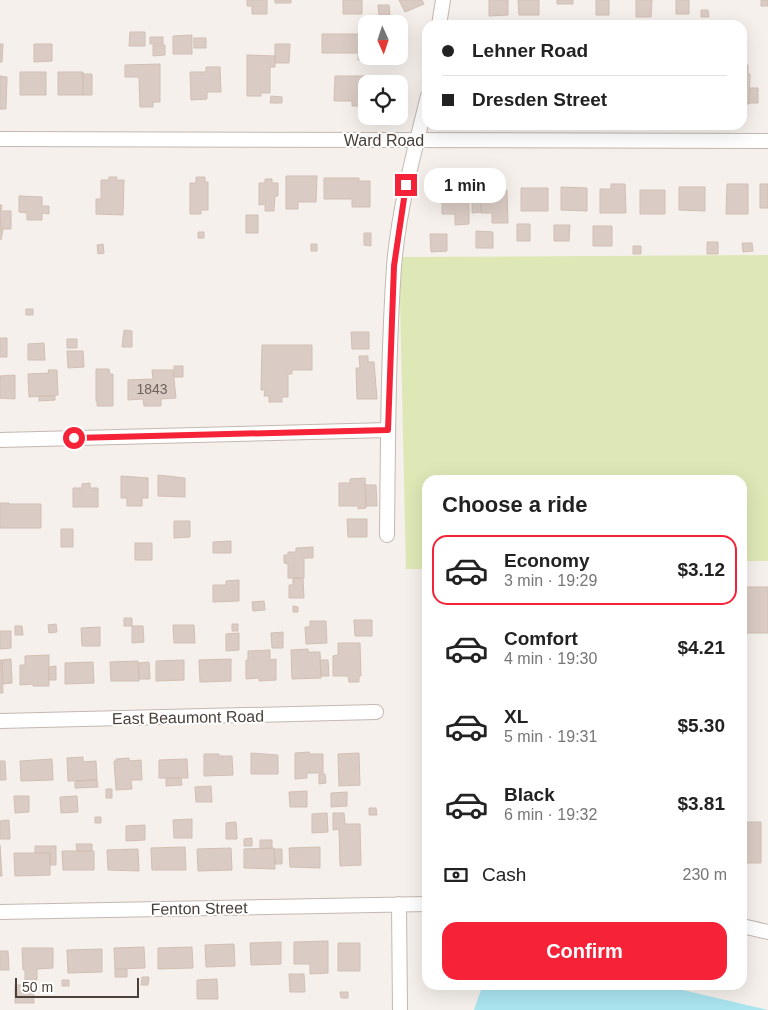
<!DOCTYPE html>
<meta charset="utf-8">
<style>
body{margin:0;font-family:Arial,sans-serif;background:#f6f6f6;color:#222;height:100vh;display:flex;flex-direction:column;font-size:19px;white-space:nowrap}
*{box-sizing:border-box;margin:0}
p{font-size:16px;color:#767676}
.icon{flex:none;width:28px;height:28px;fill:none;stroke:currentColor;stroke-width:2;stroke-linecap:round;stroke-linejoin:round}
.map{position:relative;flex:1;overflow:hidden}
.panel{position:absolute;left:422px;top:475px;width:325px;height:515px;display:flex;flex-direction:column;background:#fff;border-radius:15px;box-shadow:0 5px 20px #0002}
.panel>*{flex:none}
.hud{position:absolute;left:422px;top:20px;width:325px;height:110px;border-radius:15px;box-shadow:0 5px 20px #0002;display:grid;align-content:center;height:110px;padding:0 20px;background:#fff}
.needle{width:32px;rotate:177deg}
.fabs{position:absolute;left:358px;top:15px;display:grid;gap:10px}
.fabs a{display:grid;place-items:center;width:50px;height:50px;border-radius:10px;background:#fff;box-shadow:0 5px 20px #0002;font-size:25px}
.scale{position:absolute;left:15px;bottom:12px;width:124px;box-sizing:border-box;padding-left:5px;border:2px solid #4a3f39;border-top:0;font-size:14px;line-height:18px;white-space:nowrap;color:#4a3f39;-webkit-text-stroke:4px #fff;paint-order:stroke}
.end{position:absolute;width:22px;height:22px;margin:-11px;border:6px solid #f62238;background:#fff;box-shadow:0 0 0 2px #fff}
.from{border-radius:50%}
.bubble{position:absolute;height:35px;border-radius:15px;background:#fff;box-shadow:0 5px 20px #0002;font-size:16px;font-weight:800;line-height:35px;text-align:center}
.hud b{display:flex;align-items:center;gap:18px;height:48px;font-size:19px}
.hud b+b{border-top:1px solid #e0e0e0}
.hud i{width:12px;height:12px;background:#222}
ul{padding:0;list-style:none}
li{display:flex;align-items:center;gap:15px;height:70px;margin:0 10px 8px;padding:0 10px;border:2px solid transparent;border-radius:15px}
li div{flex:1}
li b{display:block;font-size:19px}
li em{font-style:normal;font-weight:800}
li.active{border-color:#f62238}
li>.icon{width:45px;height:45px;stroke-width:1.5}
h2{padding:0 20px;font-size:22px;line-height:60px}
.pay{display:flex;align-items:center;gap:12px;height:55px;padding:0 20px;font-size:19px}
.pay p{margin-inline-start:auto}
.action{display:flex;gap:10px;margin-top:auto;padding:10px 20px}
.action a{flex:1;height:58px;border-radius:15px;background:#f62238;color:#fff;font-size:20px;font-weight:800;line-height:58px;text-align:center}
.map>svg:first-child{display:block}
.green{fill:#dee8b6}
.water{fill:#aae5f0}
.building{fill:#daccc4;stroke:#d2bfb4}
.lines{fill:none;stroke-linecap:round;stroke-linejoin:round}
.minor-casing{stroke:#c4b8b1;stroke-width:16}
.minor{stroke:#fff;stroke-width:14}
.route{stroke:#f62238;stroke-width:6}
.labels{text-anchor:middle;stroke-width:4;stroke-linejoin:round;paint-order:stroke}
.number-label{font-size:14px;fill:#6e625c}
.street-label{font-size:16px;fill:#4a3f39;stroke:#fff}
</style>
<div class="map">
<svg width="768" height="1010" viewBox="0 0 768 1010">
<rect width="100%" height="100%" fill="#f5f0eb"/>
<path class="green" d="M768,255v306h-25l-1,-81h-314l-1,89h-21l-7,-312z"/>
<path class="water" d="M487,985h174l107,25h-294l7,-20z"/>
<path class="building" d="M247,0h20v14h-15v-8h-5z
M275,0h16v3h-16z
M343,0h19v14h-19z
M399,0h23l2,4 -19,8z
M489,0h19v15l-19,1z
M518,0h21v15h-20z
M557,0h16v4h-16z
M596,0h13v15h-13z
M636,0h16l-1,17h-15z
M676,0h13v14h-13z
M761,0h7v6h-7z
M378,5h11l1,10h-11z
M701,10h7l1,7h-8z
M130,32h15v14h-16z
M322,34h43l-1,19h-42z
M192,35v19h-19v-18z
M150,37h13v7h-13z
M194,38h12v10h-12z
M0,44h3l-1,18h-2z
M34,44h18v17l-18,1z
M275,44h15l-1,19h-14z
M153,45h12v10l-12,1z
M358,53l6,1v6h-6z
M247,55l28,1v11h-5v26h-9v3h-14z
M160,64v38h-7v5h-13l-1,-30h-14v-12z
M742,65h6v9h2l-1,30h-7z
M206,67h14l1,25h-14v7l-16,1 -1,-28h16z
M20,72h26v23h-26z
M58,72h25v23h-25z
M83,74h9v21h-9z
M0,76l7,1 -1,32h-6z
M335,76h30v30h-13v-5h-18z
M750,88h8v15h-9z
M271,96l11,1v6h-12z
M286,176h31l-1,26h-18v7h-12z
M109,177h8l-1,3h8l-1,35 -27,-1v-15h5v-19h8z
M196,177h9v5h3v28h-7v4h-11v-31h6z
M324,178h35v3h11v26h-18v-8h-28z
M265,179h7v4h6v13h-3l-1,15h-9v-7l-6,1v-22h6z
M611,184h14l1,29h-26v-24h11z
M727,184h21v30h-22z
M760,184h8v24h-8z
M472,185h9v27l-9,1z
M481,185h13v5h13l1,33h-16v-10h-11z
M561,187l26,1v23l-26,-1z
M679,187h26v24l-26,-1z
M521,188h27v23h-27z
M640,190h25v24h-25z
M469,191v33l-14,1v-11h-13v-16h-4v-6z
M19,196l23,1v9h7v8l-7,-1v7h-15v-7l-8,-1z
M0,205h2l-1,6h10v18h-8l-2,11z
M246,215h12v18h-12z
M517,224h13v17h-13z
M554,225h16l-1,16h-15z
M593,226h19v20h-19z
M476,231l17,1v16h-17z
M198,232h6v6h-6z
M364,233h7v13l-7,-1z
M430,234h17v17l-16,1z
M707,242h11v12h-11z
M742,243h10l1,8 -10,1z
M103,244l1,9 -6,1 -1,-9z
M311,244h6v7h-6z
M633,246h8v8h-8z
M26,309h7v6h-7z
M124,330l8,1v16h-10z
M351,332h18v17h-17z
M0,338h7v19h-7z
M67,339h10v9h-10z
M44,343l1,17h-17v-16z
M262,345h50v25h-20v4h-4v23h-6v5h-13v-6h-5l1,-6h-4z
M67,351h16l1,16 -16,1z
M359,356h9v6h6l3,37h-20l-1,-31h4z
M174,366h9v11h-9z
M96,369h13l1,5h3v32h-16v-5h-1z
M48,370h9l1,25 -29,2 -1,-23 21,-1z
M152,370h21l3,28 -15,1v7h-17l-1,-7 -15,1v-20l25,-1z
M15,375v24l-15,-1v-22z
M39,396h16v4l-16,1z
M158,475l27,3v19l-27,-1z
M121,476l27,2v20h-6v8h-15v-8h-6z
M365,478l1,30 -8,1v-3h-19v-23h11v-4z
M90,483v5h8v19h-25v-19h9v-4z
M365,485h11l1,21h-11z
M0,503h9v1h32v24h-41z
M347,519h20v18h-19z
M174,521h16v16l-16,1z
M61,529h12v18h-12z
M231,541v12h-18v-11z
M135,543h17v17h-17z
M313,547v11h-9v20h-16v-14l-4,-1v-8h4v-3h8v-4z
M293,578h10l1,20h-15v-13h4z
M239,580v21l-26,1v-17h13v-4z
M742,587h26v46h-26z
M264,601l1,9 -12,1 -1,-9z
M293,606l5,1v5h-5z
M124,618h8v8h-8z
M354,620h18v16h-17z
M310,621h16l1,22 -21,1 -1,-17h5z
M56,624l1,8 -8,1 -1,-8z
M232,624h6v7h-6z
M173,625h21l1,18h-21z
M15,626h7l1,9h-8z
M132,626h11l1,16 -12,1z
M100,627v19h-18l-1,-18z
M0,631h11v17l-11,1z
M283,632v16h-11l-1,-15z
M239,633v17l-13,1v-17z
M338,643h22l1,33h-2v6h-10l-1,-6h-15v-20l5,-1z
M308,649v3h12l1,26 -29,1 -1,-29z
M270,650v10l6,-1v21l-17,1v-3l-13,1v-19h2v-9z
M49,655v31h-16v-2l-13,1v-20h5v-9z
M11,659l1,24 -9,1 -1,-24z
M231,659v22l-31,1 -1,-22z
M0,660h2l1,33h-3z
M184,660v20l-28,1v-20z
M320,660h8l1,16h-8z
M138,661l1,20h-28l-1,-19z
M93,662l1,21 -29,1v-21z
M149,662l1,17h-11v-16z
M56,666v14h-7v-13z
M309,752l1,2h13v19h-16v5l-12,1v-26z
M251,753l27,2v19h-27z
M359,753l1,32 -21,1 -1,-32z
M204,754h15v2h13l1,19 -29,1z
M83,757v5l13,-1 1,19 -29,1 -1,-23z
M129,758v3l12,-1 1,20h-11l1,9 -16,1 -2,-29h2v-2z
M52,759l1,21 -32,1 -1,-20z
M187,759l1,19h-29v-18z
M0,761h5l1,19h-6z
M319,774h6l1,9 -7,1z
M166,778h15l1,7 -16,1z
M97,780l1,7 -23,1v-7z
M211,786l1,16h-16l-1,-15z
M106,789h6v9h-6z
M307,791v16h-17l-1,-15z
M347,792v14l-16,1v-14z
M14,796h15v16l-14,1z
M77,796l1,16 -17,1 -1,-16z
M369,808h7l1,7h-8z
M327,813l1,19 -16,1v-19z
M333,813h11l1,11h15l1,41 -21,1 -1,-37 -6,1z
M95,817h6v6h-6z
M192,819v19h-18l-1,-18z
M9,820l1,19h-10v-18z
M236,822l1,17h-11v-16z
M742,822h19v41h-19z
M145,825v15l-19,1v-15z
M252,838v8h-8v-7z
M260,840h12v8l-12,1z
M76,844h16v7h-15z
M0,845l2,31h-2z
M35,846h21v19h-6v-12h-15z
M185,847l1,23h-34l-1,-22z
M320,847v21l-30,-1 -1,-19z
M231,848l1,22 -34,1 -1,-22z
M272,848h2l1,21 -31,-1v-19z
M138,849l1,22 -31,-1 -1,-20z
M274,849h8v15h-7z
M62,851h32v19h-31z
M14,853h36v22l-35,1z
M328,941v32l-18,1v-10h-16v-22z
M281,942v22l-30,1 -1,-22z
M338,943h22v28h-22z
M234,944l1,22 -29,1 -1,-22z
M144,947l1,21 -30,1 -1,-21z
M192,947l1,21 -35,1v-21z
M22,948h31v20l-16,1v11l-12,1v-11h-2z
M102,949v23l-34,1 -1,-23z
M0,951h8l1,19h-9z
M115,969h12v8h-12z
M289,974h15l1,18h-15z
M142,977h7l-1,8h-7z
M217,979l1,20h-21v-19z
M62,980h7v6h-7z
M15,985h18l1,18h-19z
M340,992h8v6h-7z"/>
<g class="lines">
<g class="minor-casing">
<path id="minor" d="M439,25l4,-25
M0,139l768,2
M0,440l388,-10
M387,535c1,-89 1,-179 7,-269 5,-58 20,-114 34,-170
M0,721l376,-9
M399,904l1,106
M0,912l428,-8
M742,926l26,6"/>
</g>
<use href="#minor" class="minor"/>
</g>
<g class="lines">
<path class="route" d="M74,438l314,-8 6,-164 12,-81"/>
</g>
<g class="labels">
<g class="number-label">
<text x="152" y="394">1843</text>
</g>
<g class="street-label">
<text x="384" y="146">Ward Road</text>
<text transform="translate(188 717) rotate(-1)" y="6">East Beaumont Road</text>
<text transform="translate(199 908) rotate(-1)" y="6">Fenton Street</text>
</g>
</g>
</svg>
<div class="fabs">
<a><svg class="needle" viewBox="-14 -14 28 28"><path d="M0-13l5 13h-10z" fill="#e53935"/><path d="M0 13l5-13h-10z" fill="#767676"/></svg></a>
<a><svg class="icon" aria-label="locate" viewBox="0 0 24 24"><circle cx="12" cy="12" r="6"/><path d="M12 2v4M12 18v4M2 12h4M18 12h4"/></svg></a>
</div>
<div class="scale">50 m</div>
<i class="end from" style="left:74px;top:438px"></i>
<i class="end" style="left:406px;top:185px"></i>
<div class="bubble" style="left:424px;top:168px;width:82px">1 min</div>
<div class="hud">
<b><i class="from"></i>Lehner Road</b>
<b><i></i>Dresden Street</b>
</div>
<section class="panel">
<h2>Choose a ride</h2>
<ul>
<li class="active"><svg class="icon" aria-label="car" viewBox="0 0 24 24"><path d="M5 17H2v-5l4-1 3-4h7l3 4 3 1v5h-3M9 17h6M6 11h13"/><circle cx="7" cy="17" r="2"/><circle cx="17" cy="17" r="2"/></svg><div><b>Economy</b><p>3 min · 19:29</p></div><em>$3.12</em></li>
<li><svg class="icon" aria-label="car" viewBox="0 0 24 24"><path d="M5 17H2v-5l4-1 3-4h7l3 4 3 1v5h-3M9 17h6M6 11h13"/><circle cx="7" cy="17" r="2"/><circle cx="17" cy="17" r="2"/></svg><div><b>Comfort</b><p>4 min · 19:30</p></div><em>$4.21</em></li>
<li><svg class="icon" aria-label="car" viewBox="0 0 24 24"><path d="M5 17H2v-5l4-1 3-4h7l3 4 3 1v5h-3M9 17h6M6 11h13"/><circle cx="7" cy="17" r="2"/><circle cx="17" cy="17" r="2"/></svg><div><b>XL</b><p>5 min · 19:31</p></div><em>$5.30</em></li>
<li><svg class="icon" aria-label="car" viewBox="0 0 24 24"><path d="M5 17H2v-5l4-1 3-4h7l3 4 3 1v5h-3M9 17h6M6 11h13"/><circle cx="7" cy="17" r="2"/><circle cx="17" cy="17" r="2"/></svg><div><b>Black</b><p>6 min · 19:32</p></div><em>$3.81</em></li>
</ul>
<div class="pay"><svg class="icon" aria-label="cash" viewBox="0 0 24 24"><path d="M3 7h18v10H3z"/><circle cx="12" cy="12" r="2"/></svg>Cash<p>230 m</p></div>
<div class="action"><a>Confirm</a></div>
</section>
</div>
